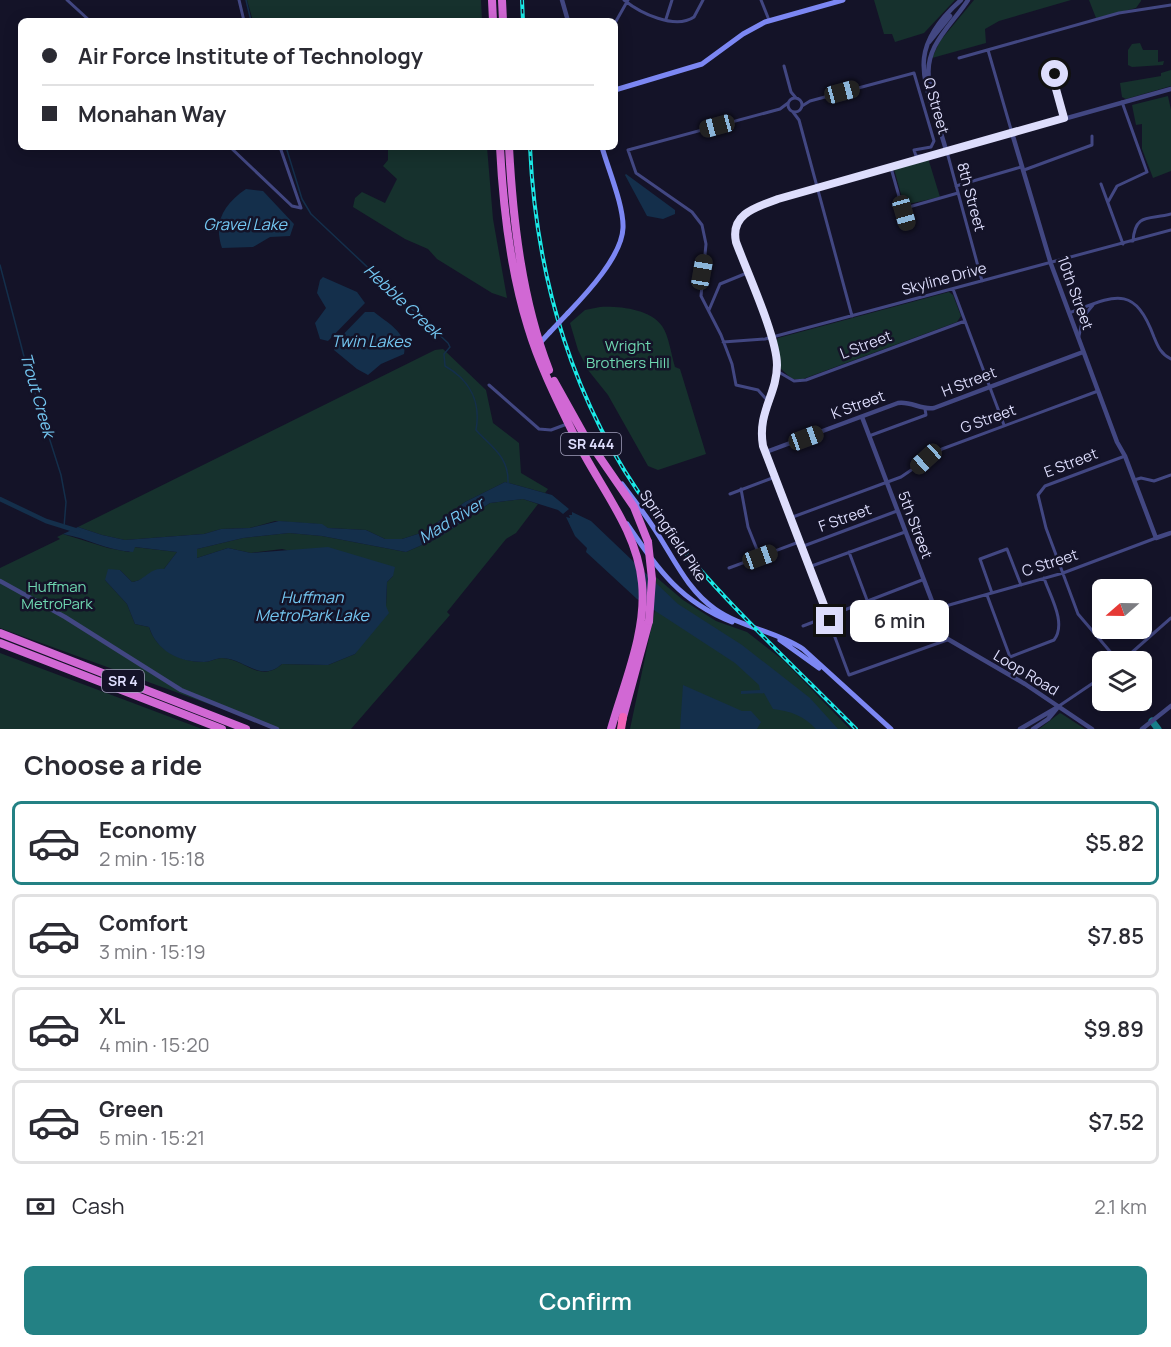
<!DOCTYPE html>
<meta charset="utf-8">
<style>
body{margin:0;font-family:Manrope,sans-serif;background:#f7f7f7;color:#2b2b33;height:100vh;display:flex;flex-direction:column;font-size:22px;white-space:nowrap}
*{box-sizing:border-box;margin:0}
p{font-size:20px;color:#7c7c81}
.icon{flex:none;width:33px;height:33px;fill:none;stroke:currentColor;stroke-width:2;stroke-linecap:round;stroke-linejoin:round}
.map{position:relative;height:729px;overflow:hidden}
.side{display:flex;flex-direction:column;background:#fff;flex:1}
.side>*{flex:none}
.top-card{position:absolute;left:18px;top:18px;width:600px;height:132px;border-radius:9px;box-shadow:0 3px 15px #0003;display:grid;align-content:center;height:132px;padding:0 24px;background:#fff}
.needle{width:39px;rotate:250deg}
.tools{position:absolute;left:1092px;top:579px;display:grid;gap:12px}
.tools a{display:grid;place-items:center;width:60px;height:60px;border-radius:9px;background:#fff;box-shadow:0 3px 15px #0003;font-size:30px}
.end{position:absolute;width:27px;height:27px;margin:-14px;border:8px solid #ddddfc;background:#111;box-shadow:0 0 0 3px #111}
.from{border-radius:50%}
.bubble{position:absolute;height:42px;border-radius:9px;background:#fff;box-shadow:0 3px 15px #0003;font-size:20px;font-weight:600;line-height:42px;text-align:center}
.car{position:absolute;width:18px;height:36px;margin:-18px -9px;border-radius:8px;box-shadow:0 0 4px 2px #0007;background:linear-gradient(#222 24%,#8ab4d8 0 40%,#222 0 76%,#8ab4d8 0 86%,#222 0)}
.top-card b{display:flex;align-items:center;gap:21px;height:57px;font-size:22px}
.top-card b+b{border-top:2px solid #e1e1e2}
.top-card i{width:15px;height:15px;background:#2b2b33}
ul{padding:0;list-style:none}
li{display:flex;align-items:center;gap:18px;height:84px;margin:0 12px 9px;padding:0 12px;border:3px solid #e1e1e2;border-radius:9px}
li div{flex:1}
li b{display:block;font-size:22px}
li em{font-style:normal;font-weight:600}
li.current{border-color:#238184}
li>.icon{width:54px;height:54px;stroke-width:1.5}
h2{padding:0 24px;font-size:27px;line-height:72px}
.pay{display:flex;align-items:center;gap:15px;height:66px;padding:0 24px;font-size:22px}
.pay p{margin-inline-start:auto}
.cta{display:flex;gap:12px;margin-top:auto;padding:12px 24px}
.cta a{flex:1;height:69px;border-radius:9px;background:#238184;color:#fff;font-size:24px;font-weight:600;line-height:69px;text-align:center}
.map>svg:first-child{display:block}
.green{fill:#16312d}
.water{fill:#142f4b}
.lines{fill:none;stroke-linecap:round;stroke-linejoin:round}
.stream{stroke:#142f4b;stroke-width:1.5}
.river{stroke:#142f4b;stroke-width:4.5}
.taxiway{stroke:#177e88;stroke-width:7}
.minor{stroke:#424782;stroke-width:3}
.tertiary{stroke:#424782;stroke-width:4.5}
.secondary{stroke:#7c87f3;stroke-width:5}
.trunk{stroke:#d168d4;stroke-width:8}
.motorway{stroke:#f163b7;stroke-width:8}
.rail-casing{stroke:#1aeae7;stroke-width:4}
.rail{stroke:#141328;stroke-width:1.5;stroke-dasharray:4.5;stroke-linecap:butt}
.secondary-bridge{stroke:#7c87f3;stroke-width:5}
.trunk-bridge{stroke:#d168d4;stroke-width:8}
.route{stroke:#ddddfc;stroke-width:8}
.labels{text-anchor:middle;stroke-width:5;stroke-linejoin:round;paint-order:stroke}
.shield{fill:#141328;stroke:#a1a0bc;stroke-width:1.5}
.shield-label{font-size:14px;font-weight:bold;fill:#ddddfc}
.street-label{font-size:15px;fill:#ddddfc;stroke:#141328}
.park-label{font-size:15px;fill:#6ed6b0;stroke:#141328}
.water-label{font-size:16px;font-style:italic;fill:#74c7f2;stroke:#141328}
</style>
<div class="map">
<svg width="1171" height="729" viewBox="0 0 1171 729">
<rect width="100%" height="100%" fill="#141328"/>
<path class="green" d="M247,0h234l1,21h-229z
M874,0h81l-31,33 -29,9 -3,-8h-8z
M974,0h97l-72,21 -14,8 1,14 -54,15 8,-17z
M1089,0h52v1l-5,7 -40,10z
M1140,43l3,7h15v12l6,-1 -1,4 -31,2 -4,-2v-15l4,-6z
M1171,70v16l-45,13 -4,-2 -2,-14 41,-7v-3z
M1168,96l3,14v61l-18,7 -11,-29v-25l-6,1 -4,-20z
M388,147h99l6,72 14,79 -15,-5 -55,-34 -9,-10 -23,-10 -52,-32 2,-9 7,-6 23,11 12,-24 -14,-13 5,-6z
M928,158l12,39 -36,8 -10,-36z
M949,292l4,3 8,21 -4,6 -154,57h-11l-12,-11 -4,-26 2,-4z
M600,307c19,-1 50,2 62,19 7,10 9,28 13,41l5,2 26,85 -48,16 -10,-4 -40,-71 -20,-25 -10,-20 -8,-27 15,-13z
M443,349l43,41 7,33 26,20 2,30 27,16 -3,4 -40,-11 -40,20 -41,30 -22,7h-17l-19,-9 -38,-2 -10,-4 -43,-3 -25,7 -29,1 -17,5 -79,6 -23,-5 -24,-8 357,-177z
M523,499l15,5 -22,29 -10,6 -59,73 3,3 -99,114h-74l-277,-101v-60l60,-29 -3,-2 6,-3 45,14 21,4 5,-5 43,5 -13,17c-15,2 -20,12 -32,13l-12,-12 -15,10 22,24 8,20 14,3c7,23 31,35 55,35 6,0 12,-4 18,-4 24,1 37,26 60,6l46,1 27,-11 31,-48 1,-24 6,-6 -111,-27 -31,4 -23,-5 -31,10v-9l46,-11 46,-5 33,3 84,16 32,-14 52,-35z
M656,577l27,23 33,21 31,11 36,28 67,69h-220l25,-119z
M0,653l202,76h-202z
M1060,713l2,1 23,15h-46z"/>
<path class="water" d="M626,174l49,36v4l-12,5 -16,-3 -22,-41z
M246,189l17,2 31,33 -4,12 -20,1 -17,10 -31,1c-9,-26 2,-44 24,-59z
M323,277l34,15 8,11 -37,38 -8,-2 -5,-16 11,-15 -9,-15 3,-13z
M365,312h9c15,12 34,21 30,42l-23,10 -13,11 -11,-6 -23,-19v-6z
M505,482l47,13 17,14 -6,5 -5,-4 -35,-11 -33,4 -52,35 -32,14 -84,-16 -33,-3 -46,5 -46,11v9l31,-10 23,5 77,-6 67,20 -2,9 -6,6 -1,24 3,7 -34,41 -27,11 -46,-1c-22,19 -36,-5 -60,-6 -6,0 -12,4 -18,4 -26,0 -47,-11 -55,-35l-14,-3 -8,-20 -22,-24 3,-11 12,1 12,12c13,-1 18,-15 32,-13l13,-17 -42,-5 -2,5c-25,-1 -46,-14 -70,-18l15,-7 24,8 23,5 79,-6 17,-5 29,-1 29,-7 43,3 6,4 38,2 19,9h17l22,-7 41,-30z
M572,512l19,9 87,83 64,41 68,53 28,31h-22c-12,-13 -25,-18 -43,-20l-9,-16 -23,1v-3l19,-1 -1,-5 -24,-22 -98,-64 -51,-47 1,-4 -12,-12 -9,-19 4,1 -1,-3h3z
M683,685l59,26h9l10,11 -4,7h-77z"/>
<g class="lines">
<path class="stream" d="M246,0l5,21
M286,147l16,52 9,15 137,129 2,4 -6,7 1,12c25,14 36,36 31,64 15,17 33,26 32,53
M0,265l27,103 34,107 5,27 -2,25"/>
<path class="river" d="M0,499l46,22 32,10"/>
<path class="taxiway" d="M1152,721l6,8"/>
<path class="minor" d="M67,0l23,21
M239,0l5,21
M624,0c16,13 51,30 70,17l9,-17
M761,0l8,20
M666,19l6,-19
M615,23l13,-23
M988,50l24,83
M959,58l160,-45 52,-8
M784,66l7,26 5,6
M1054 78a6 6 0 1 1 12 0a6 6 0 1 1-12 0Z
M1057,84l7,35
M788 105a7 7 0 1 1 14 0a7 7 0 1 1-14 0Z
M802,106l8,-5 104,-28 20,68 -3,6 -17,3 2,6h9
M793,112l6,8 53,196
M230,147l62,59 9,2
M280,147l21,61
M947,152l35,129
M891,168l17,60
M1024,170l68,-25v-9
M1101,184l22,60
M956,186l65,-19
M1108,202l9,-16 30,-14 -25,-70
M902,209l56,-16
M1133,241c2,-29 17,-21 38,-27
M953,289l51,136
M709,310l11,-26 27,-11
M1069,313c45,-17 65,-30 85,24 4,10 7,17 17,22
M1079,336l4,-19 10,-12
M723,342l42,-3 406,-109
M777,371l17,10 12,-1 159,-59
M489,385l50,44 12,1 16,-6
M767,400l-9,-10 -22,-5 -4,-21 -11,-29 -20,-39 5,-52 -4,-19 -10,-13 -56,-39 -8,-23 152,-41 8,-6
M869,436l57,-21 -1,-6
M766,452l83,223 98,-35
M1134,480l7,-2 13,3 17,-6
M741,489l7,38 12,30
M730,494l45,-17
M790,518l111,-41 41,-28 156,-58
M801,547l96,-36
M849,552l18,48
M809,567l96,-35
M729,568l70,-26
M992,593l-12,-34 27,-10 14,36
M987,595l23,62 44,-17c13,-17 -4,-44 -10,-62
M935,609l128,-36 93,-35
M803,626l119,-46
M1119,662l-41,-48 -32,-86 -8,-33 7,-9 80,-30
M1121,662l50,-44
M1059,706l43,-29"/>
<path class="tertiary" d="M562,0l6,21
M929,42l21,-26
M937,116c0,-13 -6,-24 -8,-37 -5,-33 23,-54 39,-79
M1012,133l39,131 66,178 8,14 31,82 15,-5
M946,150c-18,-66 -46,-96 15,-150
M1083,352l-149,56c-13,2 -23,-7 -36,-5l-132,49c-13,-37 11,-54 11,-88 0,-27 -30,-93 -41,-122l-1,-12 8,-15 35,-16 393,-110
M862,417l84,221 79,46 67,45
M0,581l65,36 116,73 96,39
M1020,729l38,-22
M1033,729l15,-10 10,-12
M1142,729l29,-23"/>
<path class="secondary" d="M615,90l87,-26 41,-30 22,-12 78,-22
M568,313c18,-19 54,-57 55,-85 1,-22 -15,-59 -21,-81
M538,345l12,-13
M622,484c13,17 26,34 37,52 17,27 30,55 56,73 27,19 61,22 88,40l88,80
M627,524c31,45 52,77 105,98
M780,640l39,28"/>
<path class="trunk" d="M492,0l1,21
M502,0l1,21
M500,147c3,60 10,122 28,180 11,37 29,73 46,108 23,49 63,93 68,148 5,48 -18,100 -31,146
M509,147c4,75 13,153 40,223
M554,381l29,52 51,74 14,35
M0,633l246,96
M0,643l222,86
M622,721l27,-100"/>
<path class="motorway" d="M621,729l2,-12"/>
<g class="rail-casing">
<path id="rail" d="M522,0l1,21
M530,147c6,131 43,258 122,364 59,79 135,148 204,218"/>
</g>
<use href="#rail" class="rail"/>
<path class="secondary-bridge" d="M550,332l18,-19"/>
<path class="trunk-bridge" d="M648,542l4,37 -3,42"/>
</g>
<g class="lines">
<path class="route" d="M830,621l-67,-175c-6,-34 14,-51 14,-81 0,-28 -30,-93 -41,-123 -6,-28 20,-35 42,-43l286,-81 -8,-29 -1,-15"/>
</g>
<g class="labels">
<g class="shield">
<rect x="561" y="433" width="60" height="22" rx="4.5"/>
<rect x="102" y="670" width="42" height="22" rx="4.5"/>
</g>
<g class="shield-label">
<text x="591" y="449">SR 444</text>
<text x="123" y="686">SR 4</text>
</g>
<g class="street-label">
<text transform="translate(936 106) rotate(74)" y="5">Q Street</text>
<text transform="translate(971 197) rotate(75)" y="5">8th Street</text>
<text transform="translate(944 279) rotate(-15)" y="5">Skyline Drive</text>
<text transform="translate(1075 293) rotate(70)" y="5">10th Street</text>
<text transform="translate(866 345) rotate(-21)" y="5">L Street</text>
<text transform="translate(969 382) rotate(-21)" y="5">H Street</text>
<text transform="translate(858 405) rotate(-20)" y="5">K Street</text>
<text transform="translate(988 419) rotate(-20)" y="5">G Street</text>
<text transform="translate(1071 463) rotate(-21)" y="5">E Street</text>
<text transform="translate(845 518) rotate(-20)" y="5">F Street</text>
<text transform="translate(915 525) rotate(69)" y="5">5th Street</text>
<text transform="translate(673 536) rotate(56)" y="5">Springfield Pike</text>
<text transform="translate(1050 563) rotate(-18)" y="5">C Street</text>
<text transform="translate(1026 673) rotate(31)" y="5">Loop Road</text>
</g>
<g class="park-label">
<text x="628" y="351">Wright<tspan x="628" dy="17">Brothers Hill</tspan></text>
<text x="57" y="592">Huffman<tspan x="57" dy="17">MetroPark</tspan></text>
</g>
<g class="water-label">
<text x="245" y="230">Gravel Lake</text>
<text transform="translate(403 301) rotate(43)" y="6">Hebble Creek</text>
<text x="371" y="347">Twin Lakes</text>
<text transform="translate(38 395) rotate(74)" y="6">Trout Creek</text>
<text transform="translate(451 520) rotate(-31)" y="6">Mad River</text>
<text x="312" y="603">Huffman<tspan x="312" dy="18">MetroPark Lake</tspan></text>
</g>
</g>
</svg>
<div class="tools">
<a><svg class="needle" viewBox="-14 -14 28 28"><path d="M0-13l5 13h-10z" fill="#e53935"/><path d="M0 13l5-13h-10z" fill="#7c7c81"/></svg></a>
<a><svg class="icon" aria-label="layers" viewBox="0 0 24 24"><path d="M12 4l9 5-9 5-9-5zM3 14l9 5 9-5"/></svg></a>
</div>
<i class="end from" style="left:1055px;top:74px"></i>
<i class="end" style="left:830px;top:621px"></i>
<div class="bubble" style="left:850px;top:600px;width:99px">6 min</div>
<i class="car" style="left:842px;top:92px;rotate:75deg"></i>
<i class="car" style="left:717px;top:126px;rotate:255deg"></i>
<i class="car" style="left:904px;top:213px;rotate:164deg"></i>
<i class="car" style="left:702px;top:272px;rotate:10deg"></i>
<i class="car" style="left:806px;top:438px;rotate:70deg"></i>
<i class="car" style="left:926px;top:459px;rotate:228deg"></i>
<i class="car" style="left:760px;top:557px;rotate:70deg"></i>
<div class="top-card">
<b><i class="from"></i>Air Force Institute of Technology</b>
<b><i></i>Monahan Way</b>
</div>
</div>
<section class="side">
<h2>Choose a ride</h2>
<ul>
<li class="current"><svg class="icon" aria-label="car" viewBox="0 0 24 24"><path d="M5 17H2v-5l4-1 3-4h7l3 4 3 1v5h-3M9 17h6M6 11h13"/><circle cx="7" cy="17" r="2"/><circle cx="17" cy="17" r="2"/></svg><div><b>Economy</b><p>2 min · 15:18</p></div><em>$5.82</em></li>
<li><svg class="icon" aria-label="car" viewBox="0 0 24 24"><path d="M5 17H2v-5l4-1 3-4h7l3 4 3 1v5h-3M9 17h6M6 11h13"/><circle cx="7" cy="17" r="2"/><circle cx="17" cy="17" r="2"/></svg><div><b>Comfort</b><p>3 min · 15:19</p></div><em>$7.85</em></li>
<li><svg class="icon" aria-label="car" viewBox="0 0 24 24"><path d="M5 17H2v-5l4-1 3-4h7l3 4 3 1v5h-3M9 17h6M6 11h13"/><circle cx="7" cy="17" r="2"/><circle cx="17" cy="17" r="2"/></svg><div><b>XL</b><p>4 min · 15:20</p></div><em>$9.89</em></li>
<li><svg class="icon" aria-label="car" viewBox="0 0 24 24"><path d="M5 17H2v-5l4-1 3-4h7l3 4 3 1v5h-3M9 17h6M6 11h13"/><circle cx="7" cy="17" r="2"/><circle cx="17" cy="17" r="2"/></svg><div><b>Green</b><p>5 min · 15:21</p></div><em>$7.52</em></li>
</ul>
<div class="pay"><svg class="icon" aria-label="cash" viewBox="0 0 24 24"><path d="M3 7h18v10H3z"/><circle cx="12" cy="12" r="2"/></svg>Cash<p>2.1 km</p></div>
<div class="cta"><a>Confirm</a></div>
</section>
